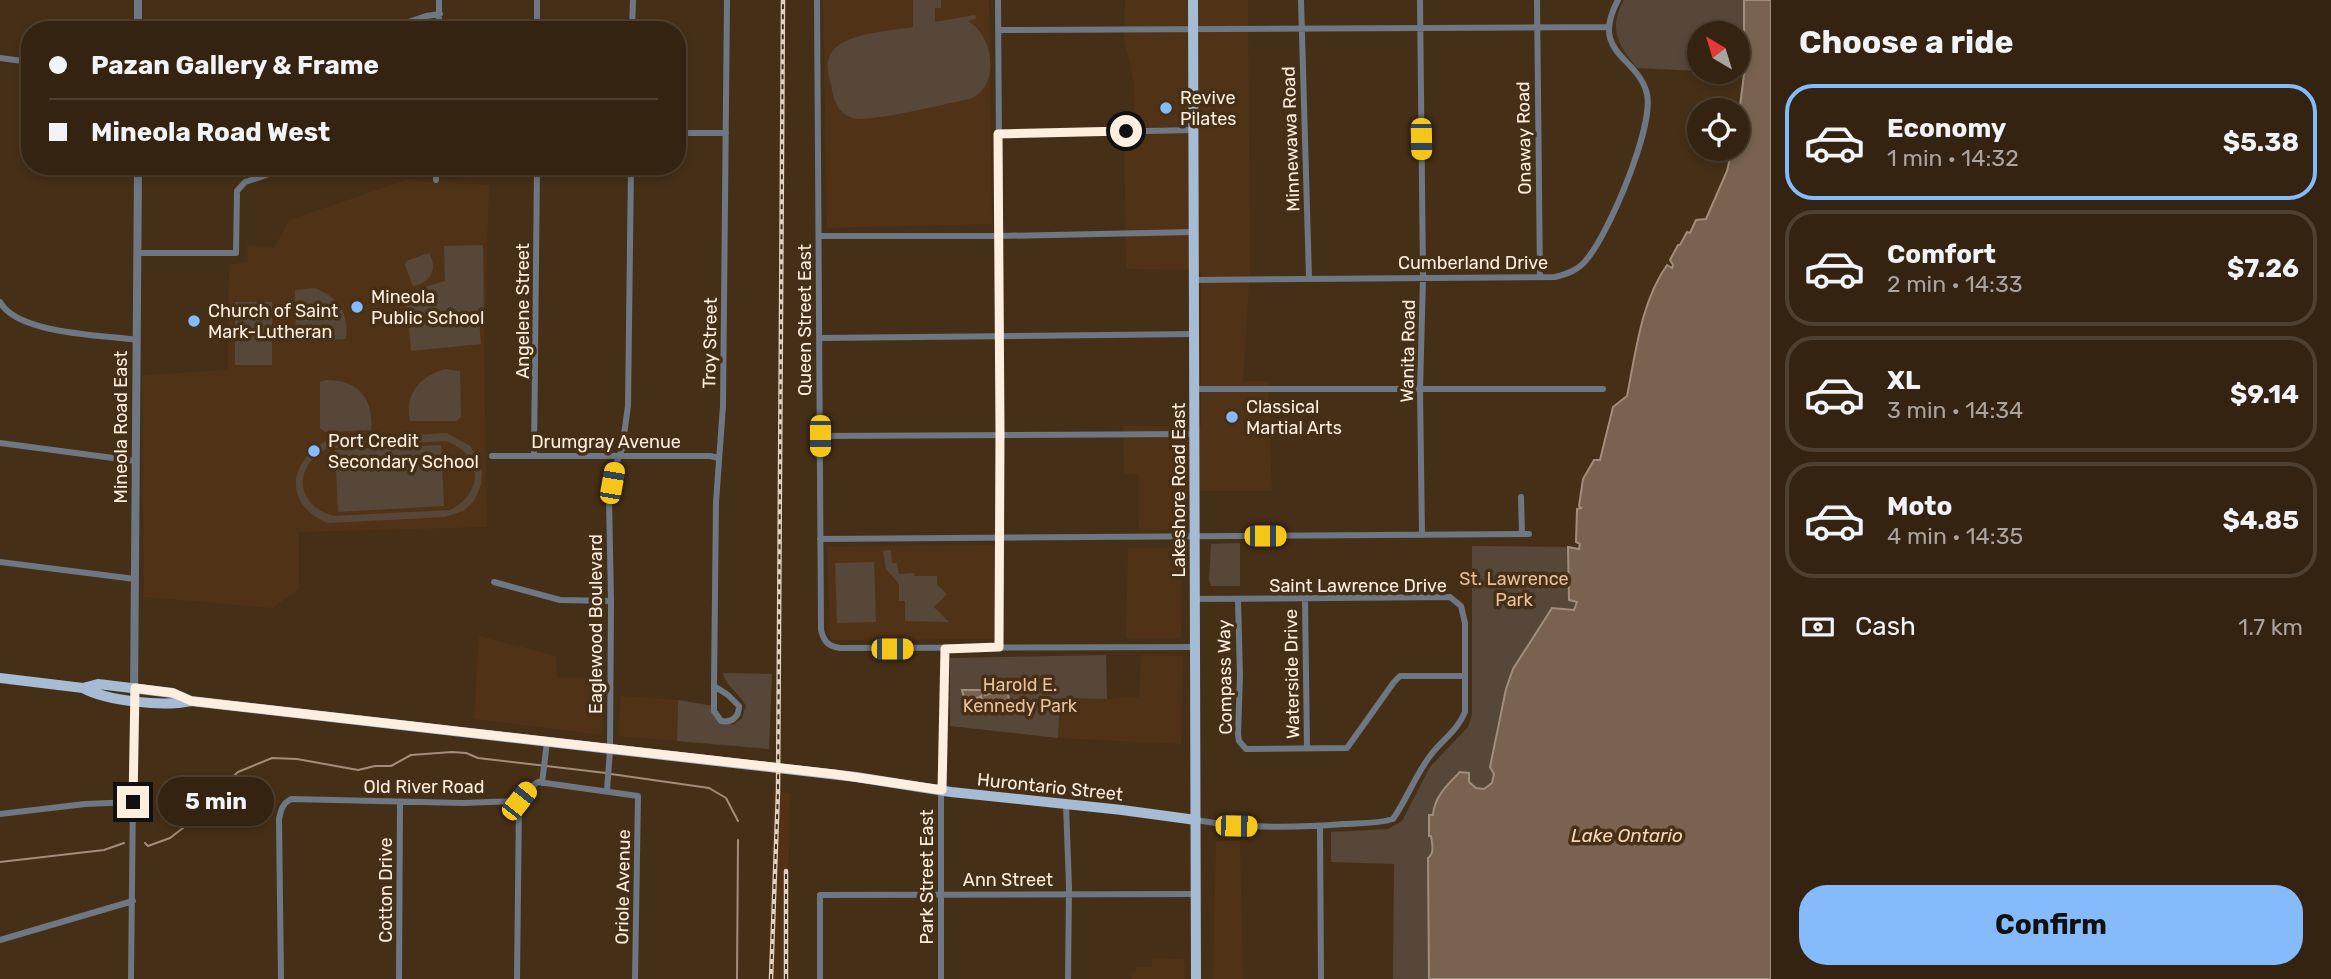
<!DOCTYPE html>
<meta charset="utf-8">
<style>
body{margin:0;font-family:Rubik,sans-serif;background:#3c2b1a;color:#f1f3f6;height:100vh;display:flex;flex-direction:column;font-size:26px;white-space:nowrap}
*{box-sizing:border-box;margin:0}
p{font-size:23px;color:#a9a49f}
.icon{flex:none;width:38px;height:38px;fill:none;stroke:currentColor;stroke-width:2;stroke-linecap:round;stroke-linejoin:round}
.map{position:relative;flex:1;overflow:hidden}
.sheet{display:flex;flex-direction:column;background:#342311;width:560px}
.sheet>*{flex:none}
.top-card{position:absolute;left:21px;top:21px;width:665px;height:154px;border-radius:28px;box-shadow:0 4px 10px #0003,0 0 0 2px #4e4031;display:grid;align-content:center;height:154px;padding:0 28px;background:#342311}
.needle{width:46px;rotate:322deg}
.controls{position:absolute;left:1687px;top:21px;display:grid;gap:14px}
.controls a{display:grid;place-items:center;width:63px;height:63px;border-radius:50%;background:#342311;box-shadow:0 4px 10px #0003,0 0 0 2px #4e4031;font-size:35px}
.end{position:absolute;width:32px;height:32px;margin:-16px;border:9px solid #fdeee0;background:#111;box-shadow:0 0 0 4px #111}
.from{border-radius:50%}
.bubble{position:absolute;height:49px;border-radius:24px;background:#342311;box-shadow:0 4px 10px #0003,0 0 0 2px #4e4031;font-size:23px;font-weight:700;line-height:49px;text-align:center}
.car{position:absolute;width:21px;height:42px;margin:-21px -10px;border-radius:9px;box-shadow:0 0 5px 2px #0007;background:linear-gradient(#f5c518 24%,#345 0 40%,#f5c518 0 76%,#345 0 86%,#f5c518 0)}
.top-card b{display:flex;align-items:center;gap:24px;height:66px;font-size:26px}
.top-card b+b{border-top:2px solid #4e4031}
.top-card i{width:18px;height:18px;background:#f1f3f6}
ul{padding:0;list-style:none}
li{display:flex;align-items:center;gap:21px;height:116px;margin:0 14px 10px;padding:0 14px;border:4px solid #4e4031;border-radius:28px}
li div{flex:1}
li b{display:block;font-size:26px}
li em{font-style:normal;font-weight:700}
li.active{border-color:#85bbfb}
li>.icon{width:63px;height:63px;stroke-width:1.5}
h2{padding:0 28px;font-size:32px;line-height:84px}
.pay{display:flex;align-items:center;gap:18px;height:77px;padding:0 28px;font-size:26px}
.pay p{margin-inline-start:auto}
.cta{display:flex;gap:14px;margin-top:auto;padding:14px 28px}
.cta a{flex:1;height:80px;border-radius:28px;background:#85bbfb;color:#111;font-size:28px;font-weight:700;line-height:80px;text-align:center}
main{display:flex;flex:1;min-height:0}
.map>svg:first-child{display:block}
.built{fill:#503316}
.green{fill:#574739;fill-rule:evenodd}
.water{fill:#796350;stroke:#a18d7b;stroke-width:2}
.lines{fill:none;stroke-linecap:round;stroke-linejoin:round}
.stream{stroke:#a18d7b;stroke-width:2}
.minor{stroke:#6e7884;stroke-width:6}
.tertiary{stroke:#6e7884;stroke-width:8}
.primary{stroke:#a6bbd4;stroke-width:10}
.rail-casing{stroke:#e1d1c2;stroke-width:4.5}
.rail{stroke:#462f17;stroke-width:2;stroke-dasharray:5;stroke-linecap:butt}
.route{stroke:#fdeee0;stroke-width:9}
.poi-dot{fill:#85bbfb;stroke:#462f17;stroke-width:2.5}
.labels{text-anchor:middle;stroke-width:7;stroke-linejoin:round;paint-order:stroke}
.poi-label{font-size:18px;fill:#fdeee0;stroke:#462f17;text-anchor:start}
.street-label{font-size:18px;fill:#fdeee0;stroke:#462f17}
.park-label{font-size:18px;fill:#eac099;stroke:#462f17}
.water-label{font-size:19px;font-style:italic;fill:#f9d6b7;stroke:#462f17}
</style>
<main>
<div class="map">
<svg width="1771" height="979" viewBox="0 0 1771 979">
<rect width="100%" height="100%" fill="#462f17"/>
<path class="built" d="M823,0h166l3,224 -165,4z
M1125,0h123l2,269 -7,112h25l4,110h-87l1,39 -47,1 -1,-57h-14l-1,-49 78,2v-157l-75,-1 -2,-145 11,-1 -1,-41 -10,-44z
M406,180l83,5 -5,163 3,179 -188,5v56l-26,20 -129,-11 -2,-222 86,-5 1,-105 19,-4 -1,-16 27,3 15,-28z
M995,545l1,90 -2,4 -160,1 -4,-2 -3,-91z
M1128,548h54l-1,90h-55z
M479,636l77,20 1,21 46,1 -1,57 -128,-16z
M1141,655l42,1 -2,88 -123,-6 2,-40 47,1 32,-2z
M621,696l57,4 -1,41 -59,-5z
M773,791l17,2 -3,186h-19z
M1222,841h18l3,138h-30l3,-137z
M1152,958l32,1 1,20h-54l1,-6 4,-1 1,-5h15z"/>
<path class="green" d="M913,0h28v8h-6v14l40,-7 1,4 -8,2c26,15 33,65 2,78 -22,4 -101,24 -117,19 -14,-4 -19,-16 -21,-29 -2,-8 -5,-18 -4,-27 5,-30 60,-30 85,-35z
M1624,0h120v74l-37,-2h31v-39h-39v38l-62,-3c-19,-23 -29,-39 -13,-68z
M483,245l1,75h-32l-2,3 29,-2 2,23 -70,7 -2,-23 2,-1 -9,-29 3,-5 40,-12 -1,-35z
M429,253c9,16 2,30 -16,33l-8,-21 1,-4z
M314,288c25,9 35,25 32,51l-46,2 -4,-4 -1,-47z
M235,302h37v63h-37z
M446,369l14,2 1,46 -4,4h-47c-6,-27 11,-46 36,-52z
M326,380c32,0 48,18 45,50l-46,2 -5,-4v-46z
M447,433l23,13 8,12 4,14 -1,13 -7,16 -11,10 -18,6 -117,6c-45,-19 -40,-60 -2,-82zM445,441c38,12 40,52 5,69l-116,6c-39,-10 -42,-50 -6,-68z
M441,445l3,61 -106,6 -3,-62z
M1240,543v43h-29l-2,-6 2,-36z
M1472,546l96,1 1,52 8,3 -3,8h-13l-48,59 -7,20 -8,34 -8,44 4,7 -2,9 -8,6 -8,-1 -7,-6 -1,-9c-10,13 -26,26 -34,40 -7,14 3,33 -6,45l1,121h-36l1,-115 -63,-2v-30l57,-3 14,-8 28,-54 38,-40 4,-12z
M891,550l1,13h5l2,11 15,-1 1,3h22v9l10,9 -13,13 15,15 -44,-1v-20h-6v-17l-13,-15 -3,-18z
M874,562l2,60 -39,1 -2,-60z
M1106,655l1,44 -47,-1 -2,40 -108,-12v-68z
M723,673l49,1 -3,75 -92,-8 1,-41 35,6 1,11 7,5 12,3 9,-7 4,-12c-6,-13 -21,-20 -23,-33z"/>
<path class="water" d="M1744,0h27v979h-342l-1,-121c7,-5 4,-15 3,-22h-2v-21h4c1,-18 15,-31 27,-43l9,1v9l7,6 8,1 8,-6 2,-9 -4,-7 16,-78 7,-20 39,-61 22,2 3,-8 -8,-2 -1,-53 11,2 1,-5 -4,-2 1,-33 4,-1 -2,-2 4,-27 11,-19h6l13,-53 14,-11c9,-45 14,-94 40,-131l5,3 1,-3 -3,-5 8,-15h2l7,-13 3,1 6,-13 10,-1 21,-48 5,-22h6v-27l6,-48z
M1006,689l4,13 -26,7 -3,-13 -15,8 -4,-14h22l1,5z"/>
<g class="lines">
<path class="stream" d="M611,774l98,14 17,10 12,23
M145,843l3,3 22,-8 31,-24 21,-27 16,-15 34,-14 25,1 61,11 17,-4h16l20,-11 41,-3 14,1 12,5 128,15
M0,862l104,-12 20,-7
M737,979l1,-139"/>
<path class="minor" d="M439,0v30
M817,0l4,630c3,12 7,16 19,18l356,-1
M998,0l3,437 -2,210
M1301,0l8,278
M1420,0l3,277 -3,113 2,145
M1537,0l3,277
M385,30l41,-14 14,-2
M537,30v-30
M632,30l1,-30
M998,30l610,-3
M0,58l30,4
M677,133h49
M998,134l196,-4
M436,180v-14
M819,236h179l196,-4
M137,253h99l1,-62 8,-9 49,-16
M1194,280l361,-3c12,-3 24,-7 32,-18 22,-26 67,-132 60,-165 -9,-38 -58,-40 -29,-94
M0,302c17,32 102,33 137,38
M820,338l374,-4
M1195,389h408
M820,436l375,-2
M0,443l136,18
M492,456h218l9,2
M534,456l3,-290
M1521,497l1,37
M820,539l709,-5
M0,562l135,17
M494,582l66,18 51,1
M1195,599l255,-2 11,9 4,17v89c-7,18 -24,29 -35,44 -15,20 -23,43 -37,63 -16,5 -33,4 -49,5 -49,4 -99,5 -148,-4
M1305,599l2,149
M1238,600l2,75 -2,59 1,7 7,8 101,-1 47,-66 6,-6h64
M714,686l14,9 11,11c0,11 -7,17 -18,15l-7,-10v-25l2,-184 7,-96 4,-406
M542,783l5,-41
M607,790l3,-40 1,-149 -2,-103 5,-29 8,-20 6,-43 3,-240
M1066,804l3,83 -1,92
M0,814l85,-10 48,-2
M1320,826l1,153
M0,940l133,-39
M131,979l3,-278
M281,979l-2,-160c2,-9 3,-15 12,-20l172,4 56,-2 9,-12 10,-7 100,14 -3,183
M399,979l1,-177
M517,979l2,-178
M820,979v-84l376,-1
M941,979v-176l4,-154"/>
<path class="tertiary" d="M138,30v-30
M134,700l4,-534"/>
<path class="primary" d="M1193,0l3,979
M0,678l83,10 15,-4 75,9 18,8 665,76 95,15 171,18 74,10
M83,688c24,13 80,19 108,13"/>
<g class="rail-casing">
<path id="rail" d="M771,979l7,-187 5,-792
M786,979v-108"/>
</g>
<use href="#rail" class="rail"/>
</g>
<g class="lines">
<path class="route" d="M133,802l2,-114 38,5 18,8 643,73 108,16 3,-141 54,-2 1,-215 -2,-298 128,-3"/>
</g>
<g class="poi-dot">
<circle cx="1166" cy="108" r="7"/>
<circle cx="357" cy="307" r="7"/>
<circle cx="194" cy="321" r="7"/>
<circle cx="1232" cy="417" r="7"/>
<circle cx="314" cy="451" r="7"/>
</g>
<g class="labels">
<g class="poi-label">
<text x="1180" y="104">Revive<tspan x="1180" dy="21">Pilates</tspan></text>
<text x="371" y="303">Mineola<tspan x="371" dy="21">Public School</tspan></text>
<text x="208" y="317">Church of Saint<tspan x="208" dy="21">Mark-Lutheran</tspan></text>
<text x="1246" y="413">Classical<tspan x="1246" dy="21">Martial Arts</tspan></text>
<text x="328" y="447">Port Credit<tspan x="328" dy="21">Secondary School</tspan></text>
</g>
<g class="street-label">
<text transform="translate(1524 138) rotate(-91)" y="6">Onaway Road</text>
<text transform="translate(1291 139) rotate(-92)" y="6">Minnewawa Road</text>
<text x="1473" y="269">Cumberland Drive</text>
<text transform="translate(523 311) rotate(-90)" y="6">Angelene Street</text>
<text transform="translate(805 320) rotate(-90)" y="6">Queen Street East</text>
<text transform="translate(710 343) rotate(-89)" y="6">Troy Street</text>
<text transform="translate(1408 351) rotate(-89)" y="6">Wanita Road</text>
<text transform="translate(121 427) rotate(-90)" y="6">Mineola Road East</text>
<text x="606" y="448">Drumgray Avenue</text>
<text transform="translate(1179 490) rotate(-90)" y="6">Lakeshore Road East</text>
<text x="1358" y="592">Saint Lawrence Drive</text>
<text transform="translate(596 624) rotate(-90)" y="6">Eaglewood Boulevard</text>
<text transform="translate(1292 674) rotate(-91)" y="6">Waterside Drive</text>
<text transform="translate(1225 677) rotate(-91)" y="6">Compass Way</text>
<text x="424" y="793">Old River Road</text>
<text transform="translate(1050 787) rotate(6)" y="6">Hurontario Street</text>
<text transform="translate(927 877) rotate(-90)" y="6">Park Street East</text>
<text x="1008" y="886">Ann Street</text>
<text transform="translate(623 887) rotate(-89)" y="6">Oriole Avenue</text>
<text transform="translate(386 890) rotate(-90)" y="6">Cotton Drive</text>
</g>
<g class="park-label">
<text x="1514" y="585">St. Lawrence<tspan x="1514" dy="21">Park</tspan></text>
<text x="1020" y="691">Harold E.<tspan x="1020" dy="21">Kennedy Park</tspan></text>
</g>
<g class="water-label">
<text x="1627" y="842">Lake Ontario</text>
</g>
</g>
</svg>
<div class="controls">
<a><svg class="needle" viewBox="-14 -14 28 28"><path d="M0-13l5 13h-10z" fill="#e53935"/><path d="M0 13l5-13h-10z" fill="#a9a49f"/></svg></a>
<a><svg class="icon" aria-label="locate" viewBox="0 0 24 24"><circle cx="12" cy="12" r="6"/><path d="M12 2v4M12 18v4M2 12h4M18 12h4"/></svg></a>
</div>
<i class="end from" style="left:1126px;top:131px"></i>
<i class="end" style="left:133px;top:802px"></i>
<div class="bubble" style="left:158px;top:777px;width:116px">5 min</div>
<i class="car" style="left:1421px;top:139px;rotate:179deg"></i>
<i class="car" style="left:820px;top:436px;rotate:180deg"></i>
<i class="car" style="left:612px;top:483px;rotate:10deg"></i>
<i class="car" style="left:1265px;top:536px;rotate:90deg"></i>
<i class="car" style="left:892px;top:649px;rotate:90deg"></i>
<i class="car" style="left:519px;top:801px;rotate:38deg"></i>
<i class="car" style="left:1236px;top:826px;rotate:91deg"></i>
<div class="top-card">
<b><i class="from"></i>Pazan Gallery &amp; Frame</b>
<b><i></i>Mineola Road West</b>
</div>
</div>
<section class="sheet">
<h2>Choose a ride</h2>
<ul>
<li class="active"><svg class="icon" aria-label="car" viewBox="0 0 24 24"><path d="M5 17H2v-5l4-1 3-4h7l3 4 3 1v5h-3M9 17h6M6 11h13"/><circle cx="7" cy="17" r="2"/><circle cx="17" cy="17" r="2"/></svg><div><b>Economy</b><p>1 min · 14:32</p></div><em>$5.38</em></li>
<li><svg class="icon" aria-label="car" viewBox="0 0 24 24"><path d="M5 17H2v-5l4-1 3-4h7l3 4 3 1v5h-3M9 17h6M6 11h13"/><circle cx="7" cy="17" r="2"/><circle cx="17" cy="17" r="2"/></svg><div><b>Comfort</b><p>2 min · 14:33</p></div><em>$7.26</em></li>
<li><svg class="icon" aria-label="car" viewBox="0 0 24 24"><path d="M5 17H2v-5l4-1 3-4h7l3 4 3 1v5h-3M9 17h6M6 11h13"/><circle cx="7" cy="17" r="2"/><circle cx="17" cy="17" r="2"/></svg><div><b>XL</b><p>3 min · 14:34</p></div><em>$9.14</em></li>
<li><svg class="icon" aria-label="car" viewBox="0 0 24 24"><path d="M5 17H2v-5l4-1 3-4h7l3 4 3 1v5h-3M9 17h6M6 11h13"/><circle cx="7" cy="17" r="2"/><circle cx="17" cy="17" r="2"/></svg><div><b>Moto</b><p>4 min · 14:35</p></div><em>$4.85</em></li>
</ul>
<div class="pay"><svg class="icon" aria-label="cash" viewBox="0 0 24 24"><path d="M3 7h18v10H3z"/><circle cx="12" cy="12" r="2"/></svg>Cash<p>1.7 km</p></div>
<div class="cta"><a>Confirm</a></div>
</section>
</main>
